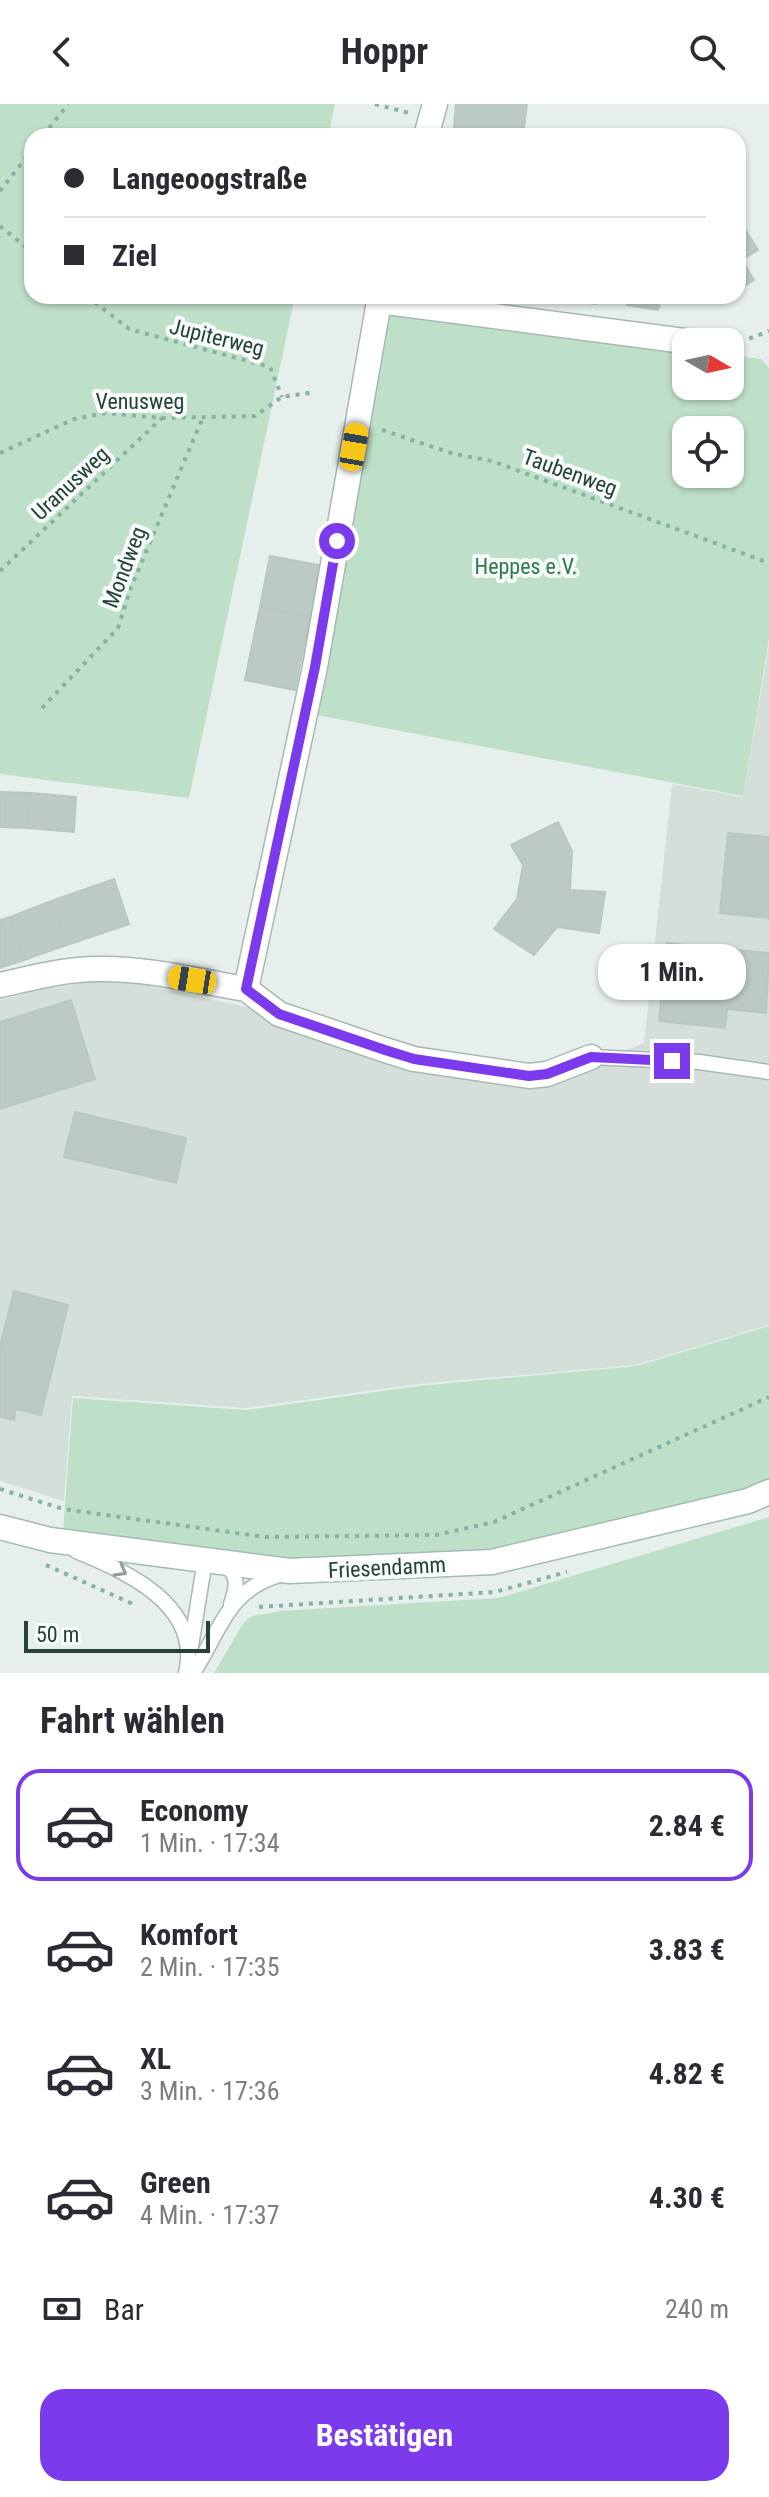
<!DOCTYPE html>
<html lang="de">
<meta charset="utf-8">
<style>
body{margin:0;font-family:"Roboto Condensed",sans-serif;background:#f7f7f7;color:#2b2b33;height:100vh;display:flex;flex-direction:column;font-size:30px;white-space:nowrap}
*{box-sizing:border-box;margin:0}
p{font-size:26px;color:#7c7c81}
.icon{flex:none;width:44px;height:44px;fill:none;stroke:currentColor;stroke-width:2;stroke-linecap:round;stroke-linejoin:round}
.map{position:relative;height:1569px;overflow:hidden}
.side{display:flex;flex-direction:column;background:#fff;flex:1}
.side>*{flex:none}
.hud{position:absolute;left:24px;top:24px;width:722px;height:176px;border-radius:24px;box-shadow:0 2px 6px #0004;display:grid;align-content:center;height:176px;padding:0 40px;background:#fff}
.needle{width:52px;rotate:99deg}
.buttons{position:absolute;left:672px;top:224px;display:grid;gap:16px}
.buttons a{display:grid;place-items:center;width:72px;height:72px;border-radius:16px;background:#fff;box-shadow:0 2px 6px #0004;font-size:40px}
.scale{position:absolute;left:24px;bottom:20px;width:186px;box-sizing:border-box;padding-left:8px;border:4px solid #24423a;border-top:0;font-size:22px;line-height:28px;white-space:nowrap;color:#24423a;-webkit-text-stroke:6px #f7fbf9;paint-order:stroke}
.end{position:absolute;width:36px;height:36px;margin:-18px;border:10px solid #7c3aed;background:#fff;box-shadow:0 0 0 4px #fff}
.from{border-radius:50%}
.bubble{position:absolute;height:56px;border-radius:24px;background:#fff;box-shadow:0 2px 6px #0004;font-size:26px;font-weight:700;line-height:56px;text-align:center}
.car{position:absolute;width:24px;height:48px;margin:-24px -12px;border-radius:10px;box-shadow:0 0 6px 2px #0007;background:linear-gradient(#f5c518 24%,#345 0 40%,#f5c518 0 76%,#345 0 86%,#f5c518 0)}
.hud b{display:flex;align-items:center;gap:28px;height:76px;font-size:30px}
.hud b+b{border-top:2px solid #e1e1e2}
.hud i{width:20px;height:20px;background:#2b2b33}
ul{padding:0;list-style:none}
li{display:flex;align-items:center;gap:24px;height:112px;margin:0 16px 12px;padding:0 24px;border:4px solid transparent;border-radius:24px}
li div{flex:1}
li b{display:block;font-size:30px}
li em{font-style:normal;font-weight:700}
li.selected{border-color:#7c3aed}
li>.icon{width:72px;height:72px;stroke-width:1.5}
h2{padding:0 40px;font-size:36px;line-height:96px}
.pay{display:flex;align-items:center;gap:20px;height:88px;padding:0 40px;font-size:30px}
.pay p{margin-inline-start:auto}
.primary-button{display:flex;gap:16px;margin-top:auto;padding:16px 40px}
.primary-button a{flex:1;height:92px;border-radius:24px;background:#7c3aed;color:#fff;font-size:32px;font-weight:700;line-height:92px;text-align:center}
header{display:flex;justify-content:space-between;align-items:center;height:104px;padding:0 40px;background:#fff;font-size:36px;font-weight:700}
.map>svg:first-child{display:block}
.built{fill:#d4dfda}
.green{fill:#bfe0c8;fill-rule:evenodd}
.building{fill:#bbcac4;stroke:#b8c9c2;stroke-width:2}
.lines{fill:none;stroke-linecap:round;stroke-linejoin:round}
.service-casing{stroke:#a8b8b2;stroke-width:17}
.minor-casing{stroke:#a8b8b2;stroke-width:27}
.secondary-casing{stroke:#a4bbb3;stroke-width:27}
.path{stroke:#86b3a5;stroke-width:4;stroke-dasharray:4 6;stroke-linecap:butt}
.service{stroke:#fff;stroke-width:14}
.minor{stroke:#fff;stroke-width:24}
.secondary{stroke:#fff;stroke-width:24}
.oneway{stroke:#92a09c}
.route{stroke:#7c3aed;stroke-width:10}
.labels{text-anchor:middle;stroke-width:8;stroke-linejoin:round;paint-order:stroke}
.street-label{font-size:22px;fill:#24423a;stroke:#f7fbf9}
.park-label{font-size:22px;fill:#2d7a4b;stroke:#f7fbf9}
</style>
<header><svg class="icon" aria-label="back" viewBox="0 0 24 24"><path d="M15 5l-7 7 7 7"/></svg>Hoppr<svg class="icon" aria-label="search" viewBox="0 0 24 24"><circle cx="10" cy="10" r="6"/><path d="M15 15l6 6"/></svg></header>
<div class="map">
<svg width="769" height="1569" viewBox="0 0 769 1569">
<rect width="100%" height="100%" fill="#e6efeb"/>
<path class="built" d="M769,540v681l-133,40 -217,19 -173,24 -174,-12 -8,105 -64,-20v-481l34,-9 79,-13 133,29 101,38 194,21 51,-1 52,-22 28,-259 71,13z"/>
<path class="green" d="M0,0h335l-7,32h-296v160h263l-106,502 -189,-24z
M383,208l303,38v36h44v-31l31,4 8,9v271l-26,157 -432,-82zM686,326h44v44h-44z
M769,1222v156l-23,9 -255,61 -200,9 -228,-28 10,-135 174,12 171,-24 219,-20z
M769,1413v156h-555l30,-51 8,-6 28,-5 219,-13z"/>
<path class="building" d="M456,0h71l-4,32h-70z
M743,122l15,24 -15,9 -5,-7v-24z
M738,150l16,26 -16,10z
M566,192h32l-2,8 -31,-4z
M628,192h33l-3,14 -31,-5z
M270,452l49,9 -9,52 -50,-10z
M260,503l50,10 -15,73 -50,-10z
M0,688l31,1 -3,35 -28,-1z
M31,689l45,4 -2,35 -46,-4z
M558,718l14,29 -2,39 35,2 -6,41 -42,-6 -23,28 -40,-26 23,-30 6,-34 -12,-20z
M728,729l41,4v81l-49,-5z
M114,775l15,45 -62,21 -16,-44z
M51,797l16,44 -43,15 -14,-43z
M10,813l14,43 -24,8v-48z
M667,839l102,10 -3,60 -39,-4 -2,19 -66,-7z
M71,896l24,79 -95,30v-87z
M75,1008l111,26 -10,45 -112,-26z
M14,1187l54,14 -27,110 -25,-6 -2,11 -14,-3v-71z"/>
<g class="lines">
<g class="service-casing">
<path id="service" d="M591,953l108,5 70,10
M76,1447c51,21 126,54 110,122
M223,1459c17,12 14,24 8,41
M191,1542l14,-86
M193,1569c27,-41 33,-82 86,-98"/>
</g>
<g class="minor-casing">
<path id="minor" d="M426,32l9,-32
M379,197l313,41
M0,881c32,-7 65,-16 98,-16 50,-1 100,12 148,20l69,-322 65,-371
M246,885l33,25 106,36 29,9 115,17 18,-2 44,-17"/>
</g>
<g class="secondary-casing">
<path id="secondary" d="M0,1423l50,13 240,31 202,-9 256,-61 21,-9"/>
</g>
<path class="path" d="M375,0l34,9
M43,32l25,-32
M0,87l32,-41
M0,122l32,26
M87,192l42,33 141,38 12,30
M730,239h8l31,-12
M382,326l72,24 38,7 277,102
M0,349l74,-34 32,-6 56,5 93,-2 27,-19 33,-5
M0,467l162,-153
M42,604l76,-80 12,-38 73,-173
M0,1385l63,20 202,28 171,-2 58,-13 275,-125
M46,1461l87,39
M259,1503l236,-15 72,-20"/>
<use href="#service" class="service"/>
<use href="#minor" class="minor"/>
<use href="#secondary" class="secondary"/>
</g>
<defs><path id="oneway-chevron" d="M-2-3.5L2.5 0L-2 3.5" fill="none" stroke-width="1.6" stroke-linecap="round" stroke-linejoin="round" transform="scale(2)"/></defs>
<use class="oneway" href="#oneway-chevron" transform="translate(121 1467) rotate(29)"/>
<g class="lines">
<path class="route" d="M337,437l-22,126 -69,322 33,25 106,36 29,9 115,17 18,-2 44,-17 81,4"/>
</g>
<g class="labels">
<g class="street-label">
<text transform="translate(217 233) rotate(14)" y="8">Jupiterweg</text>
<text x="140" y="305">Venusweg</text>
<text transform="translate(570 368) rotate(20)" y="8">Taubenweg</text>
<text transform="translate(70 379) rotate(-43)" y="8">Uranusweg</text>
<text transform="translate(124 463) rotate(-69)" y="8">Mondweg</text>
<text transform="translate(387 1463) rotate(-3)" y="8">Friesendamm</text>
</g>
<g class="park-label">
<text x="526" y="470">Heppes e.V.</text>
</g>
</g>
</svg>
<div class="buttons">
<a><svg class="needle" viewBox="-14 -14 28 28"><path d="M0-13l5 13h-10z" fill="#e53935"/><path d="M0 13l5-13h-10z" fill="#7c7c81"/></svg></a>
<a><svg class="icon" aria-label="locate" viewBox="0 0 24 24"><circle cx="12" cy="12" r="6"/><path d="M12 2v4M12 18v4M2 12h4M18 12h4"/></svg></a>
</div>
<div class="scale">50 m</div>
<i class="end from" style="left:337px;top:437px"></i>
<i class="end" style="left:672px;top:957px"></i>
<div class="bubble" style="left:598px;top:840px;width:148px">1 Min.</div>
<i class="car" style="left:354px;top:343px;rotate:10deg"></i>
<i class="car" style="left:192px;top:876px;rotate:279deg"></i>
<div class="hud">
<b><i class="from"></i>Langeoogstraße</b>
<b><i></i>Ziel</b>
</div>
</div>
<section class="side">
<h2>Fahrt wählen</h2>
<ul>
<li class="selected"><svg class="icon" aria-label="car" viewBox="0 0 24 24"><path d="M5 17H2v-5l4-1 3-4h7l3 4 3 1v5h-3M9 17h6M6 11h13"/><circle cx="7" cy="17" r="2"/><circle cx="17" cy="17" r="2"/></svg><div><b>Economy</b><p>1 Min. · 17:34</p></div><em>2.84 €</em></li>
<li><svg class="icon" aria-label="car" viewBox="0 0 24 24"><path d="M5 17H2v-5l4-1 3-4h7l3 4 3 1v5h-3M9 17h6M6 11h13"/><circle cx="7" cy="17" r="2"/><circle cx="17" cy="17" r="2"/></svg><div><b>Komfort</b><p>2 Min. · 17:35</p></div><em>3.83 €</em></li>
<li><svg class="icon" aria-label="car" viewBox="0 0 24 24"><path d="M5 17H2v-5l4-1 3-4h7l3 4 3 1v5h-3M9 17h6M6 11h13"/><circle cx="7" cy="17" r="2"/><circle cx="17" cy="17" r="2"/></svg><div><b>XL</b><p>3 Min. · 17:36</p></div><em>4.82 €</em></li>
<li><svg class="icon" aria-label="car" viewBox="0 0 24 24"><path d="M5 17H2v-5l4-1 3-4h7l3 4 3 1v5h-3M9 17h6M6 11h13"/><circle cx="7" cy="17" r="2"/><circle cx="17" cy="17" r="2"/></svg><div><b>Green</b><p>4 Min. · 17:37</p></div><em>4.30 €</em></li>
</ul>
<div class="pay"><svg class="icon" aria-label="cash" viewBox="0 0 24 24"><path d="M3 7h18v10H3z"/><circle cx="12" cy="12" r="2"/></svg>Bar<p>240 m</p></div>
<div class="primary-button"><a>Bestätigen</a></div>
</section>
